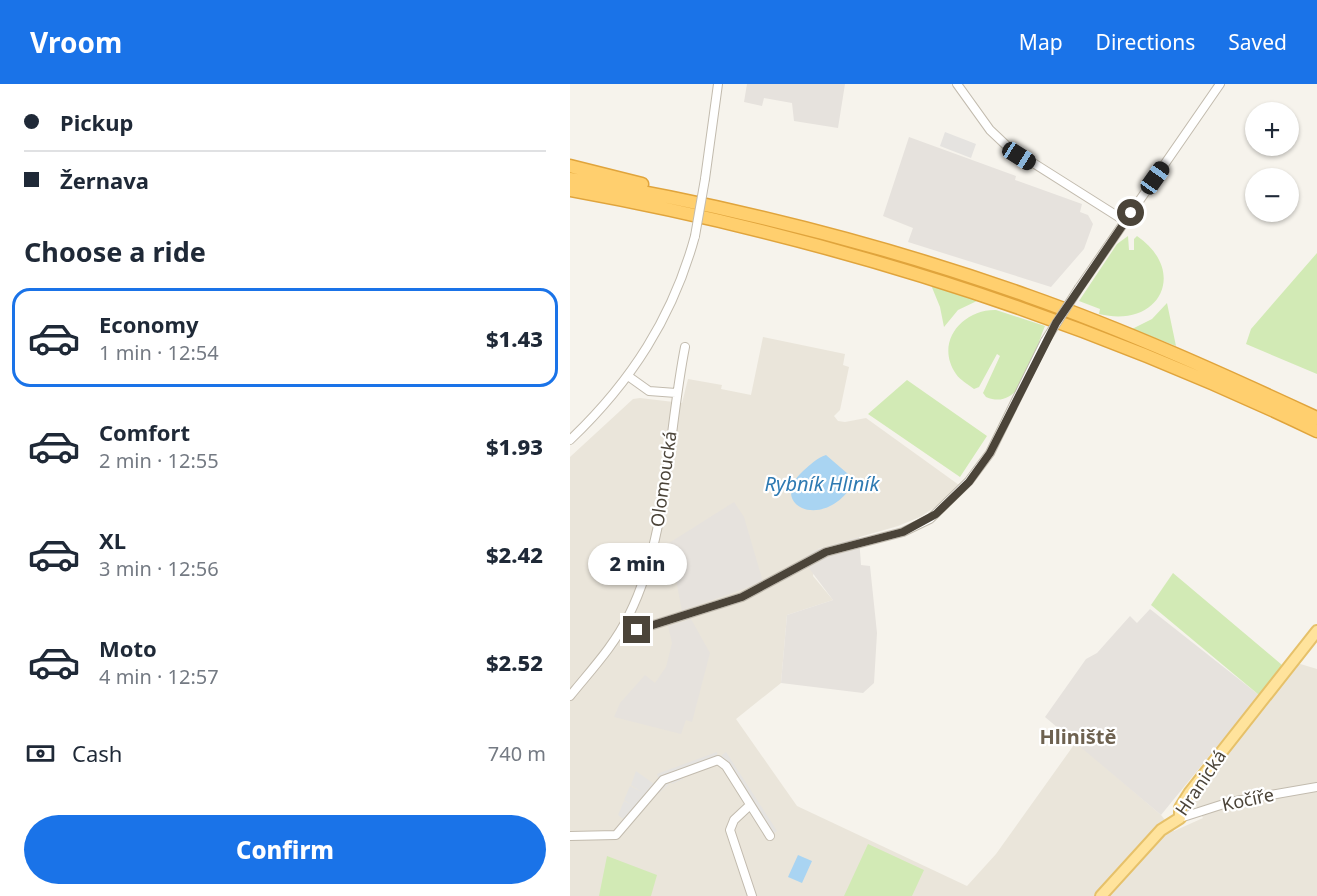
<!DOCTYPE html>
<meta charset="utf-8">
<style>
body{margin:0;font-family:"Noto Sans",sans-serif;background:#f6f6f7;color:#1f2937;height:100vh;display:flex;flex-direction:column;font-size:22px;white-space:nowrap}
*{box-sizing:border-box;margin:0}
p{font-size:20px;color:#747a83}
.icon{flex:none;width:33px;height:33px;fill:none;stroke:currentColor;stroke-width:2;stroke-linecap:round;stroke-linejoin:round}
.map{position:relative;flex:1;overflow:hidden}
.side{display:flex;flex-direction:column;background:#fff;width:570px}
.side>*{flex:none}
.banner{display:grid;align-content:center;height:132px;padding:0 24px;background:#fff}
.controls{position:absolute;left:675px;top:18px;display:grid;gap:12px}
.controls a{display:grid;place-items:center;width:54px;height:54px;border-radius:50%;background:#fff;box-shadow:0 2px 4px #0004;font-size:30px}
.end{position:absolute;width:27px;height:27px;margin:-14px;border:8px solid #4b4439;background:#fff;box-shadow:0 0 0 3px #fff}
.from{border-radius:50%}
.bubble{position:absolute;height:42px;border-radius:21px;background:#fff;box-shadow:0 2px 4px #0004;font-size:20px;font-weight:800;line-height:42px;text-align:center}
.car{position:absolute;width:18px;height:36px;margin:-18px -9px;border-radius:8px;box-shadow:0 0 4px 2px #0007;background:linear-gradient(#222 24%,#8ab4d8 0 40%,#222 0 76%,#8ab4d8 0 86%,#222 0)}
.banner b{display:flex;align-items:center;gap:21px;height:57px;font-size:22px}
.banner b+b{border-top:2px solid #e0e1e3}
.banner i{width:15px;height:15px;background:#1f2937}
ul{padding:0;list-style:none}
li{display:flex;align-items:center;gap:18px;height:99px;margin:0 12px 9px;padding:0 12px;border:3px solid transparent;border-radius:18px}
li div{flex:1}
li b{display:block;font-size:22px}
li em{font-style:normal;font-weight:800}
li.current{border-color:#1a73e8}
li>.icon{width:54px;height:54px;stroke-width:1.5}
h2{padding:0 24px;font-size:27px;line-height:72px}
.pay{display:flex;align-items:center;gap:15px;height:66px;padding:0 24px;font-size:22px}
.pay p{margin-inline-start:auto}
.cta{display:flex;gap:12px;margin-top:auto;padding:12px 24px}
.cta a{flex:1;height:69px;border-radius:36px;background:#1a73e8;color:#fff;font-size:24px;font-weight:800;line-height:69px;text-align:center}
header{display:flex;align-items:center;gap:36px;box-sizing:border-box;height:84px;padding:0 30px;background:#1a73e8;color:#fff}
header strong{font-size:28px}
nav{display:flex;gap:33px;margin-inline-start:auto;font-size:21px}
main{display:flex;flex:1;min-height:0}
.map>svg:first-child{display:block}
.residential{fill:#eae5da}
.industrial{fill:#e6e2dd}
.green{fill:#d2eab5}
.parking{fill:#e5e3e0}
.water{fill:#a9d4f2}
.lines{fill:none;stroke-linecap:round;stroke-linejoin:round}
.minor-casing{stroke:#c2bbae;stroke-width:10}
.major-casing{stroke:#e6c16a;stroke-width:14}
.highway-casing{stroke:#e0a43c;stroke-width:15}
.minor{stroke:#fff;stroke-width:8}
.major{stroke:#ffe39c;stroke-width:10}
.highway{stroke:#ffcf6e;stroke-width:12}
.minor-bridge-casing{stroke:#c2bbae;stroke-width:10;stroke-linecap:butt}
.minor-bridge{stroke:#fff;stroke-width:8}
.route{stroke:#4b4439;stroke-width:8}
.labels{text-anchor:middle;stroke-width:4.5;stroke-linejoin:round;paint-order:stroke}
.street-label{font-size:18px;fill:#4b4439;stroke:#fff}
.water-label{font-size:20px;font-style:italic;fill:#2e7ab2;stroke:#fff}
.neighbourhood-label{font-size:20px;font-weight:bold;fill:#6e6250;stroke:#fff}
</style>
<header>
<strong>Vroom</strong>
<nav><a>Map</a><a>Directions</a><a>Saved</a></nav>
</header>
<main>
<section class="side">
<div class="banner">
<b><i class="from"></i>Pickup</b>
<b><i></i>Žernava</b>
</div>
<h2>Choose a ride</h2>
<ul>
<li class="current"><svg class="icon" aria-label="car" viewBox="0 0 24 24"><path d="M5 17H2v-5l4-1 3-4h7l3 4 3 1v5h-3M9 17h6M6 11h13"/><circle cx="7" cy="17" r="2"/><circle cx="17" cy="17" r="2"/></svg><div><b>Economy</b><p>1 min · 12:54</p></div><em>$1.43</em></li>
<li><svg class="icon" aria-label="car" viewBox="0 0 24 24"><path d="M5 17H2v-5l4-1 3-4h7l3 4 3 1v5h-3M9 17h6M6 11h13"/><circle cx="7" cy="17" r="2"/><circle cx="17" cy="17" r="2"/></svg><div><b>Comfort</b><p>2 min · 12:55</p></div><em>$1.93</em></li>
<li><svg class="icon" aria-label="car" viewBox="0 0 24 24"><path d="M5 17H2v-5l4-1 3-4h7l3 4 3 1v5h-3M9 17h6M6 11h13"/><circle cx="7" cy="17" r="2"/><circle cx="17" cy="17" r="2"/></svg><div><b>XL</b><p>3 min · 12:56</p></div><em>$2.42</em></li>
<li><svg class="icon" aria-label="car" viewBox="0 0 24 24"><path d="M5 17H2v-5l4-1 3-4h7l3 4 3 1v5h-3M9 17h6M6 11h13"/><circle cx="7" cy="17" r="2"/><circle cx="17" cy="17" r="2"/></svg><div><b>Moto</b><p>4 min · 12:57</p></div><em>$2.52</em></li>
</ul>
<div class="pay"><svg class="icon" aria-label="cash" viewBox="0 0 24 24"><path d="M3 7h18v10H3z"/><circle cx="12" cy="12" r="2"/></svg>Cash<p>740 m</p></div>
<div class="cta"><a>Confirm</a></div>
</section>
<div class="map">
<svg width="747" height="812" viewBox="0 0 747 812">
<rect width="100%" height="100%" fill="#f6f3ec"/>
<path class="residential" d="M193,253l82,17 -2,11 6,2 -9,43 -6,6 4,5 7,1 21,-4 93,67 -19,19 -20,13 -22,9 -80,23 -5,27 20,24 -46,15 -6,68 -45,36 61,87 170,80 29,-32 80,-112 85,73 13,16 29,-13 -11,-19 105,-136 20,6v227h-747v-439l63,-58 7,-1 42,5 6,-24 34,6 -1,4 30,6z"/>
<path class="industrial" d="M177,0h98l-7,44 -44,-7 -2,-18 -28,-5 -2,8 -18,-4z
M339,53l107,39 -1,4 67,24 -2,8 8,3 5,9 -9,25 -33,38 -143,-45 5,-14 -30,-12z
M164,418l10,15 19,65 -81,29 -13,-68z
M289,453l2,28 9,1 7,67 -3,50 -11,10 -82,-10 6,-68 46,-15 -31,-41 16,-10z
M580,525l109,86 -98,120 -116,-98 41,-58 11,-6 33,-37 7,7z
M121,535l19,34 -18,69 -6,-2 -5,14 -67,-17 6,-14 25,-28 10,8 11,-16 6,-24 -4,-17z"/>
<path class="green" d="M558,152l1,14h5v-11l3,-3c52,36 22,93 -38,78l1,-5 -21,-8 38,-57z
M747,169v121l-71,-30 5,-15z
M361,201l48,15 -21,10 -14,17 -4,-20z
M597,219l9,43 -44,-17 20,-10z
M426,226l49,16c-11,24 -21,87 -59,71l-3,-4 17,-37 -3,-2 -18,33 -5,2c-6,-5 -14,-9 -18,-15 -22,-32 7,-65 40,-64z
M337,296l80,56 -27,41 -92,-63z
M603,489l109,92 -23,30 -108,-90z
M298,760l56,26 -12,26h-68z
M37,772l50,19 -6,21h-52z"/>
<path class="parking" d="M375,48l31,12 -5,14 -31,-12z
M147,668l1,8 -37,13 2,6 -11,5 -5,-6 2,6 -10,9 -6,-4 7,-7 -3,-8z
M156,668l51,79 -7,5 -49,-75 1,-6z
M66,687l18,13 -28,37 -8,-6 6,-14 8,4 -8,-5 6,-14 12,6 -11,-7z"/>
<path class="water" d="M256,371l29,25c-28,54 -90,26 -52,-9 8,-7 14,-13 23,-16z
M228,771l14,6 -10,22 -14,-6z"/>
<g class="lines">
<g class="minor-casing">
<path id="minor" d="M387,0l33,46 18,17 117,74
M135,95l13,-95
M509,204l141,-204
M58,292l21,15 27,2
M0,356c61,-58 103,-123 125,-204
M51,547h13l108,-34 84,-45 77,-20 27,-13 39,-38 21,-28 55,-112
M0,612c21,-26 44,-50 59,-81 39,-78 39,-183 56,-268
M179,722l-15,14 -4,10 22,66
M610,734l50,-16 87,-15
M0,752l46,-1 47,-55 55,-20 8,6 44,70"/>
</g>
<g class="major-casing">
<path id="major" d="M531,812l60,-66 19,-12v-10l10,-16 127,-161"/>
</g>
<g class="highway-casing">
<path id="highway" d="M0,82l72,18
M0,95c155,26 309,64 458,117 99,35 194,78 289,122
M0,106c259,47 510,127 747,241"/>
</g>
<use href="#minor" class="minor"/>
<use href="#major" class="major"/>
<use href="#highway" class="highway"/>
<g class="minor-bridge-casing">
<path id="minor-bridge" d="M125,152l10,-57
M475,257l34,-53"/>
</g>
<use href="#minor-bridge" class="minor-bridge"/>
</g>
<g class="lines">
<path class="route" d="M67,546l105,-33 84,-45 77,-20 33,-18 33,-32 21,-29 66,-130 75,-110"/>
</g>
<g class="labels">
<g class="street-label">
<text transform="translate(94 395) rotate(-82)" y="6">Olomoucká</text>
<text transform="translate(631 699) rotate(-56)" y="6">Hranická</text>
<text transform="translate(678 716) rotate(-12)" y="6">Kočíře</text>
</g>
<g class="water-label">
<text x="252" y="407">Rybník Hliník</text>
</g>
<g class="neighbourhood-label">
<text x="508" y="660">Hliniště</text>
</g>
</g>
</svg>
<div class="controls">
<a>+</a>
<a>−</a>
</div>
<i class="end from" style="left:561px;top:129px"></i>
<i class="end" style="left:67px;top:546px"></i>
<div class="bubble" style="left:18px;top:459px;width:99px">2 min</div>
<i class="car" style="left:449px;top:72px;rotate:122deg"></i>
<i class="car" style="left:585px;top:94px;rotate:35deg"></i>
</div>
</main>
